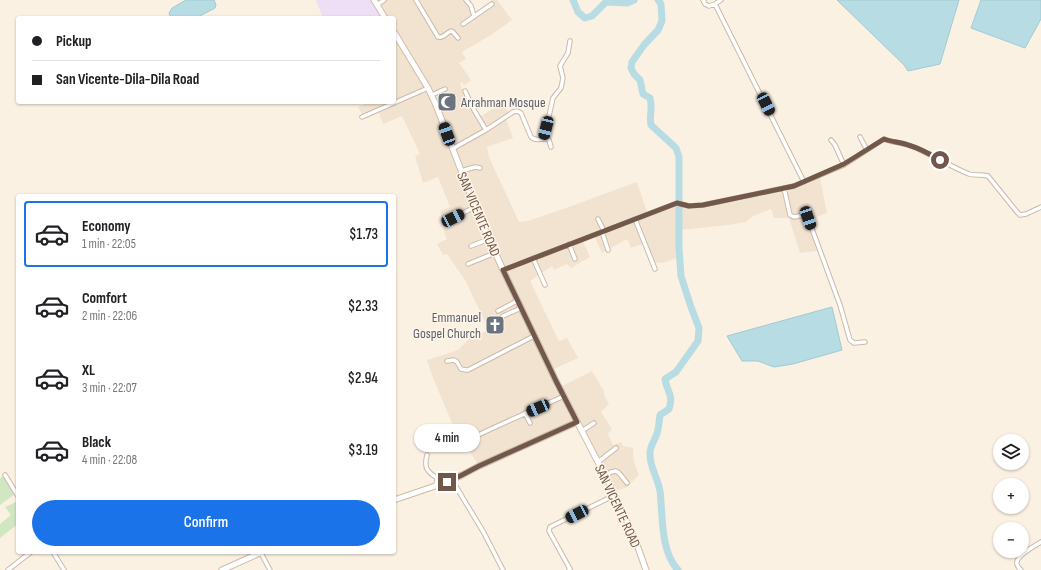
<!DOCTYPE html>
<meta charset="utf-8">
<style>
body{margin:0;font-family:"Sofia Sans Condensed",sans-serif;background:#f2f2f2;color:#202124;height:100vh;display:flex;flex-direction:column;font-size:15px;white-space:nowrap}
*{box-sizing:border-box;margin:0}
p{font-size:13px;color:#757577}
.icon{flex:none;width:22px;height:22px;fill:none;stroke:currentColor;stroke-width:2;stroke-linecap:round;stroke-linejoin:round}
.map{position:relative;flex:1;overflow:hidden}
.sheet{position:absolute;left:16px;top:194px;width:380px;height:360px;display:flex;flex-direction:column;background:#fff;border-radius:4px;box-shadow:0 1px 3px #0004}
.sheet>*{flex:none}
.hud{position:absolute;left:16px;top:16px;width:380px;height:88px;border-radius:4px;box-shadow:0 1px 3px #0004;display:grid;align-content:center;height:88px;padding:0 16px;background:#fff}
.buttons{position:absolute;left:993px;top:434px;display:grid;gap:8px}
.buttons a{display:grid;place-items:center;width:36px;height:36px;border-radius:50%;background:#fff;box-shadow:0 1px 3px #0004;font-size:20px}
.end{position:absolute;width:18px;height:18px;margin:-9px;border:5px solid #71584a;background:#fff;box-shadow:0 0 0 2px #fff}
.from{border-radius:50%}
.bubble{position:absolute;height:28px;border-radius:14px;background:#fff;box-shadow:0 1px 3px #0004;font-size:13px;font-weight:600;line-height:28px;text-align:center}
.car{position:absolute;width:12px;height:24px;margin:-12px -6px;border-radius:5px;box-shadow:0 0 3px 1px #0007;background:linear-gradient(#222 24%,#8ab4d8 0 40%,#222 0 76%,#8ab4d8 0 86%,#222 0)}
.hud b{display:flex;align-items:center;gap:14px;height:38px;font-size:15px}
.hud b+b{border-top:1px solid #e0e0e0}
.hud i{width:10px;height:10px;background:#202124}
ul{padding:7px 0 0;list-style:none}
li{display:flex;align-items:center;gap:12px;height:66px;margin:0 8px 6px;padding:0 8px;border:2px solid transparent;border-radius:4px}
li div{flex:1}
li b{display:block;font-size:15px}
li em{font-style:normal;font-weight:600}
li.on{border-color:#1a73e8}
li>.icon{width:36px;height:36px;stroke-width:1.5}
.cta{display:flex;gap:8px;margin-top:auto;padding:8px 16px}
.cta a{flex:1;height:46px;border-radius:24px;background:#1a73e8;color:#fff;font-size:16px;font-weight:600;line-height:46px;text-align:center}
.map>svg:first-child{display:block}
.residential{fill:#f2e3d1}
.education{fill:#eedff7}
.green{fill:#d1e7c2}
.water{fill:#b8dce3;stroke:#9fcbd4}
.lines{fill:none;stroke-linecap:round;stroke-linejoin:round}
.river{stroke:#b8dce3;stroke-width:7}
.street-casing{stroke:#cbb9aa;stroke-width:5.5}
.secondary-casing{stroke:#d0bbaa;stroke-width:7}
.street{stroke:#fff;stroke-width:3.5}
.secondary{stroke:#fff;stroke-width:5}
.route{stroke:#71584a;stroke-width:5}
.labels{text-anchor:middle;stroke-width:3;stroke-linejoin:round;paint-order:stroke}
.worship-label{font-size:14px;fill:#5b616d;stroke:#fef5e8;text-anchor:start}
.street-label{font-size:14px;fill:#71584a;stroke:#fef5e8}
</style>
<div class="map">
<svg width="1041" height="570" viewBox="0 0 1041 570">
<rect width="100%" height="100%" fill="#fbf1e2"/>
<path class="residential" d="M374,0h90l4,4 5,10 19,-14h5l15,20 -21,15 -29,17 4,7 -7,4 9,12 3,6 -7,4 -2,-3 -2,1 3,8 15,27 24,-15 7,10 -56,34 -14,-35 -45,-80v-14h-9z
M394,36l22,34 8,17 -30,14z
M426,88l89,214 61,119 -97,45 -27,-43 -19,-45 -6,-18 31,-10 12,-12 19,-8 -24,-50 -18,-26 -4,1 -6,-11 10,-5 -4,-10 4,-1 -7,-17 10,-4 -12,-30 -15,6 -8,-27 5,-2 -18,-38 -19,8 -5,-13z
M365,102h27l-29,14 -5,-9 7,-3z
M506,119l7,19 -26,9 2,10 30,65 9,-1 35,-12 74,-27 10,30 -65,27 8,18 -19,11 -4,-4 -13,6 -2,-4 -22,15 29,60 8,-3 11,20 -26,12 -38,-84 -9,-16 -2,-1 -51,-120z
M820,178l7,35 -17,7 -1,-4 -6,-3 -9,3 -4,-1 -4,-26 10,-1z
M783,190l6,25 6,5 8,-5 5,3 9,33 -17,2 -11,-35h-15l-3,-9 -18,7 -7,6 -18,3 -48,5v-23l12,2z
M677,205v53l-14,5 -11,-1 -7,-19 -14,5 -4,-9 -25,14 -8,-17z
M592,371l12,20v4l5,9 -8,8 11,17 -4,5 5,11 8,-3 2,4 10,2 1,14 5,13 -13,13 -12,3 -54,-104z"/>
<path class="education" d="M316,0h54l11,18h-58z"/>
<path class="green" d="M4,476l11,18 -15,11v-27z
M18,501v23l-18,14v-14l11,-9 -6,-8z"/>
<path class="water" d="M186,0h28l2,5 -1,3 -19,10h-25l-2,-5 3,-5z
M837,0h122l-19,64 -32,7 -4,-6z
M981,0h60v19l-16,29 -54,-20z
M832,307l10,43 -49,14 -19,3 -16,-6h-16l-15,-25z"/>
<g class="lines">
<path class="river" d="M573,0l5,12 7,6 7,-2 14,-14 21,1 7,-3
M658,0l3,4 1,17 -4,9 -14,15 -12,17 -1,6 3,6 6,6 3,14 7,4c3,9 -1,18 1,27l25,23 3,9v91l2,28 10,31 8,21 -1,13 -22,31 -11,7c2,14 9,15 4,30l-9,6c-1,6 -1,15 -4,21 -2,6 -6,10 -6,17 -1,13 8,25 10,38 3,24 0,60 18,79"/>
<g class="street-casing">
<path id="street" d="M416,0l22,37c5,2 8,-4 13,-6l2,1 5,6
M466,0l5,6 3,10
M703,0l2,4 4,2 6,-2
M721,0l-6,4 89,178
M377,5l7,-5
M463,24l29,-20
M465,91l9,19 12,20
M432,95l13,-6
M362,117l66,-29
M860,137l7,13
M544,138l9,-40 8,-10 2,-10 -3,-12 8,-13 2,-12
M831,140l4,5 9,20
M452,149l34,-19 27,-18 4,-1 4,2 10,24c5,5 10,1 16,2l2,1 2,7
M461,171l14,-4 5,1
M784,188l6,27 4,2 10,-2 3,1 1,2 32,87 10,35 4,3 11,-1
M453,218l22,-11
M598,219l6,12
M635,219l20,50
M602,232l6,18
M569,244l6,15
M471,246l18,-7
M533,258l12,27
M468,264l27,-11
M503,270l174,-67 12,3 14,-1 91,-19 50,-21 40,-26c8,4 18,3 27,7 20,8 38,20 58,28 6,2 12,0 19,2l29,36 3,3 6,-1 15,-7
M498,311l19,-10
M503,316l18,-8
M447,361l7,-1 3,2 4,7 5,1h2l66,-34
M525,413l5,10
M582,431l12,-8
M474,437l19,-9 71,-32
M427,455c-3,12 -1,16 10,23l-1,8
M598,462l18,-14
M5,475l13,21
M604,476l7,-4 5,-1 3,2 8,10
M452,480l32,53 19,37
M53,552l11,18
M261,553l9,17
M8,570l23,-18
M569,570l1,-1 -21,-38 1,-4 65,-32
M1021,570c-1,-1 -4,-4 -4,-6 -2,-8 18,-18 24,-22"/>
</g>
<g class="secondary-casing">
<path id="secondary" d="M374,0l11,18
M394,32l34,56 8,17 39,102 28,63 53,111 59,114 21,47 10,28
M394,500l53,-18 15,-7 17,-9 98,-44
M222,570l40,-18"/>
</g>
<use href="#street" class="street"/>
<use href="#secondary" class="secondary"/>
</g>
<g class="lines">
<path class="route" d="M447,482l15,-7 17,-9 98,-44 -21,-41 -53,-111 174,-67 12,3 14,-1 91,-19 50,-22 40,-25c8,3 16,3 24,6 11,3 22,9 32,15"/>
</g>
<defs>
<g id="mosque-square" transform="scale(1)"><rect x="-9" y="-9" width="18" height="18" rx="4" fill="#6b7280" stroke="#fef5e8"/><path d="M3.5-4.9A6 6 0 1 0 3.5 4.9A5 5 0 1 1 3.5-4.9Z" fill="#fff"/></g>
<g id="church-square" transform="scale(1)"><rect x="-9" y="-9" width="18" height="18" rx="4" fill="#6b7280" stroke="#fef5e8"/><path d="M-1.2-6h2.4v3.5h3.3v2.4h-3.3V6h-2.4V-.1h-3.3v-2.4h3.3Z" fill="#fff"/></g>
</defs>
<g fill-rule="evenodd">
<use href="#mosque-square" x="447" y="102"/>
<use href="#church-square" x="495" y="325"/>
</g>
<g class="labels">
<g class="worship-label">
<text x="461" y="107">Arrahman Mosque</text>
<text x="481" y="322" text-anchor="end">Emmanuel<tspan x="481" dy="16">Gospel Church</tspan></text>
</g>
<g class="street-label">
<text transform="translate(479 214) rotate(67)" y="5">SAN VICENTE ROAD</text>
<text transform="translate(618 506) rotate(65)" y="5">SAN VICENTE ROAD</text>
</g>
</g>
</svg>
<div class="buttons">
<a><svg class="icon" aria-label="layers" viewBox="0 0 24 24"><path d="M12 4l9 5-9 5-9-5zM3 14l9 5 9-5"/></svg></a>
<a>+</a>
<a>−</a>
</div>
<i class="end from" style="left:940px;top:160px"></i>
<i class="end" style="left:447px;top:482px"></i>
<div class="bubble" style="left:414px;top:424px;width:66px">4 min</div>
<i class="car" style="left:766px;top:104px;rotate:154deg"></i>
<i class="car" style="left:546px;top:128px;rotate:194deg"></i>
<i class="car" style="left:447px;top:134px;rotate:340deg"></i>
<i class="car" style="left:453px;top:218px;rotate:64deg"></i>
<i class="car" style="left:808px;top:218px;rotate:161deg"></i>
<i class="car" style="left:538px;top:408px;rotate:246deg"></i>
<i class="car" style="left:577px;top:514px;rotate:243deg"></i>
<div class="hud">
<b><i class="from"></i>Pickup</b>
<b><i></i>San Vicente-Dila-Dila Road</b>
</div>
<section class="sheet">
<ul>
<li class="on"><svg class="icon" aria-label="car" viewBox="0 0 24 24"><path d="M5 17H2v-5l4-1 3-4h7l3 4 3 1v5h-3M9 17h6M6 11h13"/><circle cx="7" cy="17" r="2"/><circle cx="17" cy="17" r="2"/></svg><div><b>Economy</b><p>1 min · 22:05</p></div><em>$1.73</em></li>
<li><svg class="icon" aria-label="car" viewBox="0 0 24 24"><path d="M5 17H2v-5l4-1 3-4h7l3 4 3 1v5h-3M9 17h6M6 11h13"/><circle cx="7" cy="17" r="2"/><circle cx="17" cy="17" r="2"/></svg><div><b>Comfort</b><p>2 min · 22:06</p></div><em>$2.33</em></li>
<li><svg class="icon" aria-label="car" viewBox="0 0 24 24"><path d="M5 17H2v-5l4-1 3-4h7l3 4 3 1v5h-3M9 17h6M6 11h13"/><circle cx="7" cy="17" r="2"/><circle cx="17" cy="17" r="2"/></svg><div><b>XL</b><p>3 min · 22:07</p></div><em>$2.94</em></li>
<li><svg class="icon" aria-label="car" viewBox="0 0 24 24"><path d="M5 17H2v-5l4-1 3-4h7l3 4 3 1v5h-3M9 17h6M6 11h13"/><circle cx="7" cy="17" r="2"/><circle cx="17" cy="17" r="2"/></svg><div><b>Black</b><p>4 min · 22:08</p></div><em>$3.19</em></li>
</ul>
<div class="cta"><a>Confirm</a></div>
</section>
</div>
